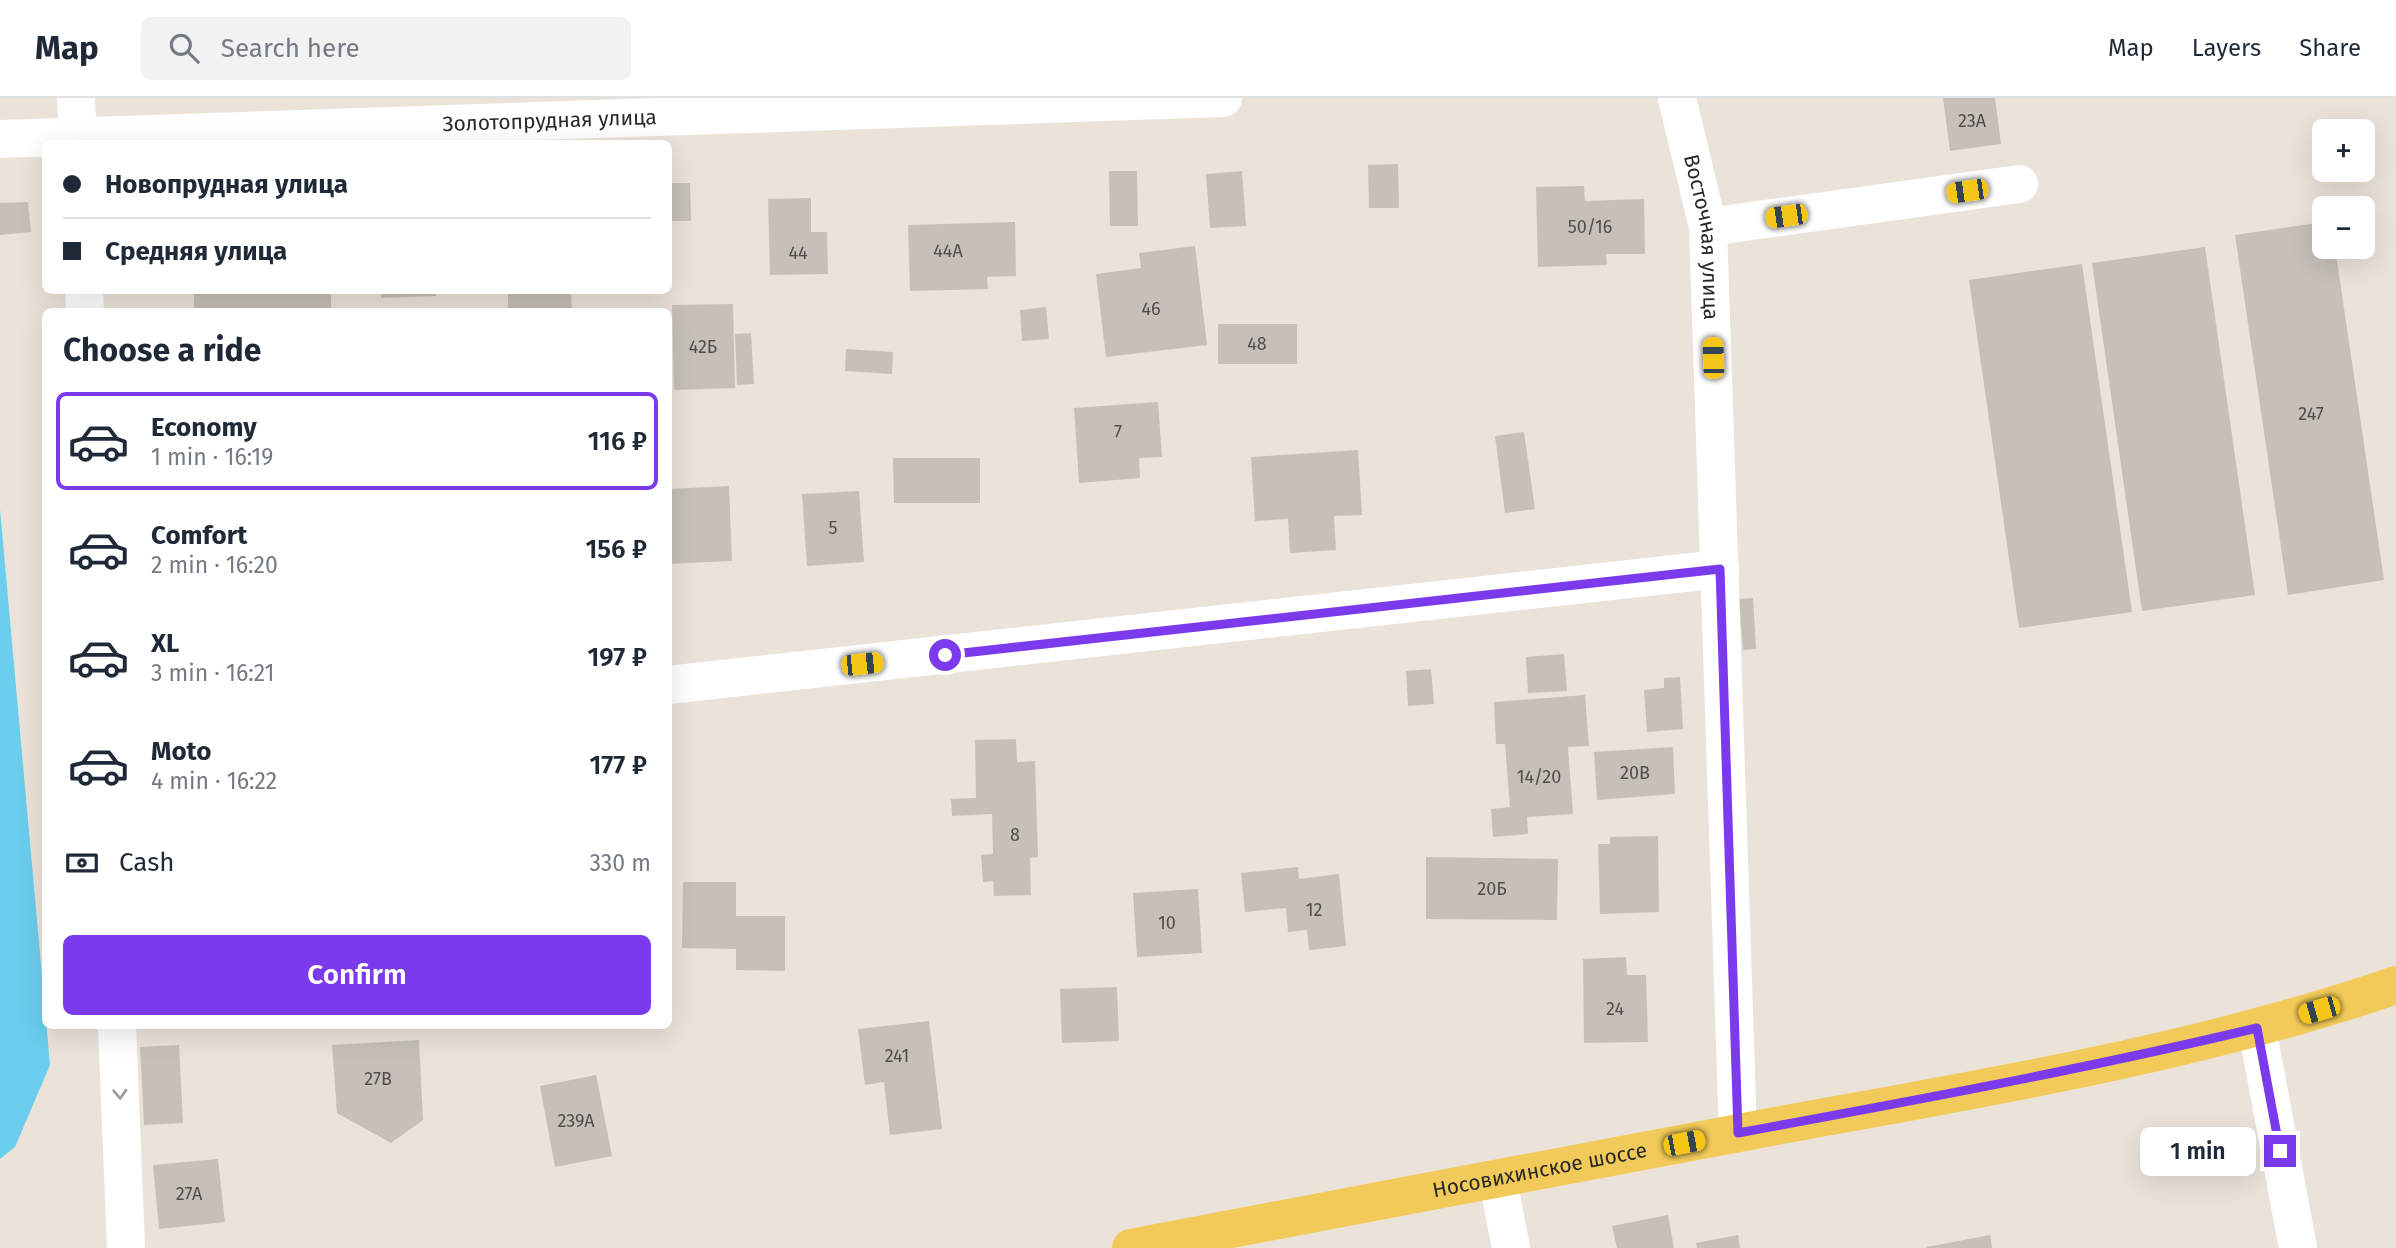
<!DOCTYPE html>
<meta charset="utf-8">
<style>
body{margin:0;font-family:"Fira Sans",sans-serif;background:#f2f2f3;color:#1f2937;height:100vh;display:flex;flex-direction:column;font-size:26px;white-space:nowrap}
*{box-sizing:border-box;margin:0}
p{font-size:23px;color:#747a83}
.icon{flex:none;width:38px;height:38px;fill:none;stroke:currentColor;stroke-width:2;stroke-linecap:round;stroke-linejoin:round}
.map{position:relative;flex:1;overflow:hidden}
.side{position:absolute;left:42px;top:210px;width:630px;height:721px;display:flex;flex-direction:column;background:#fff;border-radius:10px;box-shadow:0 7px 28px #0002}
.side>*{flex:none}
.guide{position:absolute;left:42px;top:42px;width:630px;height:154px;border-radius:10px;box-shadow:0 7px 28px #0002;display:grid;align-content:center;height:154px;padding:0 21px;background:#fff}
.fabs{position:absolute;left:2312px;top:21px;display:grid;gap:14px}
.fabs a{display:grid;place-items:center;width:63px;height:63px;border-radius:10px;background:#fff;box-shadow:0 7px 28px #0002;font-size:35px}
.end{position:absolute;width:32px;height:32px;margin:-16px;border:9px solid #7c3aed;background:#fff;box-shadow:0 0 0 4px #fff}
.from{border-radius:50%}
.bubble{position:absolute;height:49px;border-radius:10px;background:#fff;box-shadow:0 7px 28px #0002;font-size:23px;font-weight:600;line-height:49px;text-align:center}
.car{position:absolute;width:21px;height:42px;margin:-21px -10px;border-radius:9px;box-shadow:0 0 5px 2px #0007;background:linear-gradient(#f5c518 24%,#345 0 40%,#f5c518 0 76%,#345 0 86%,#f5c518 0)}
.guide b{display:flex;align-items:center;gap:24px;height:66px;font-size:26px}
.guide b+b{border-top:2px solid #e0e1e3}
.guide i{width:18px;height:18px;background:#1f2937}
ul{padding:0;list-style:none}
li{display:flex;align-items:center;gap:21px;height:98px;margin:0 14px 10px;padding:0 7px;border:4px solid transparent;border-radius:10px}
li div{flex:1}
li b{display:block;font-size:26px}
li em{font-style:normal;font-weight:600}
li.on{border-color:#7c3aed}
li>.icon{width:63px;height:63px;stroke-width:1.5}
h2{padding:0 21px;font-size:32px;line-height:84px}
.pay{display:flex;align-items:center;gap:18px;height:77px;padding:0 21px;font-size:26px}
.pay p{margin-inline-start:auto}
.primary-button{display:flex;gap:14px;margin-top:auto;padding:14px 21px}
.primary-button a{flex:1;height:80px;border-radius:10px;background:#7c3aed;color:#fff;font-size:28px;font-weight:600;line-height:80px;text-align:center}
header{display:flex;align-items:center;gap:42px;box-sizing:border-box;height:98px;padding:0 35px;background:#fff;border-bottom:2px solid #e0e1e3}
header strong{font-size:33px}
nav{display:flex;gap:38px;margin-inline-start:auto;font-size:24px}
.search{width:490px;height:63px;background:#f2f2f3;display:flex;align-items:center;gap:18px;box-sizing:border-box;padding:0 24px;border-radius:10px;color:#747a83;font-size:26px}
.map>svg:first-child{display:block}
.water{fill:#6bceee}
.building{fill:#c6c0b9}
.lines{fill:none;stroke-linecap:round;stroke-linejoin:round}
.minor{stroke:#fff;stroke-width:38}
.major{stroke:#f1ca59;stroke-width:38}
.oneway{stroke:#9e9e9e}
.route{stroke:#7c3aed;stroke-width:9}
.labels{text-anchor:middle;stroke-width:5;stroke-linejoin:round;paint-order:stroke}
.number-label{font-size:18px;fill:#504e4c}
.street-label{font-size:21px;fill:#282828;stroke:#fff}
</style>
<header>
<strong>Map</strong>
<div class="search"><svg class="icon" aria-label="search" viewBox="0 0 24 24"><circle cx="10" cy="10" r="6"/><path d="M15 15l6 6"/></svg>Search here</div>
<nav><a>Map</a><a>Layers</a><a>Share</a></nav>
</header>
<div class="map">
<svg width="2396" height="1150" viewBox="0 0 2396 1150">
<rect width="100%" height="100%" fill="#ebe3da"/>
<path class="water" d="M0,411l50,556 -35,82 -15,12z"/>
<path class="building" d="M1943,0h52l6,46 -51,7z
M1398,66l1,44h-30l-1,-43z
M1109,73h28l1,55h-28z
M1242,73l4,55 -36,2 -4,-54z
M668,85h22l1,38h-23z
M1584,88l1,15 59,-2 1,55h-39l1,11 -69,2 -2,-80z
M811,100v34h16l1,42 -58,1 -2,-76z
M28,104l3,30 -31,3v-32z
M1015,124l1,54 -29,1 1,12 -78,2 -2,-66z
M2324,124v25h11l49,333 -96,15 -53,-360z
M1195,148l12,99 -101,12 -10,-83 45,-6 -2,-15z
M2205,149l50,348 -113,16 -50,-348z
M2082,166l50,348 -113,16 -50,-348z
M194,192h137v22h-137z
M381,192h55v6l-55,2z
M508,192h63l1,22h-64z
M733,206l2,84 -61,2 -2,-85z
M1046,209l3,32 -27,2 -2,-31z
M1218,226h79v40h-79z
M751,235l3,51 -17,1 -2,-51z
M846,251l47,3 -1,22 -47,-3z
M1158,304l4,55 -23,1 1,20 -61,5 -5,-75z
M1524,334l11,77 -30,4 -10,-77z
M1358,352l4,65 -28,1 2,34 -46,3 -2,-34 -33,2 -4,-64z
M893,360h87v45h-86z
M729,388l3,75 -64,3v-75z
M859,393l5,71 -57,4 -5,-72z
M1753,500l3,51 -13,1 -4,-51z
M1564,556l3,37 -39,2 -2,-36z
M1431,571l3,35 -26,2 -2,-35z
M1680,579l3,52 -36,3 -3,-42 20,-2v-10z
M1585,597l4,51 -21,1 5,67 -46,3 1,17 -35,3 -2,-28 19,-2 -5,-63h-9l-2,-42z
M1016,641l1,23 18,-1 3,96 -8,1 1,37 -37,1 -1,-15 -10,1 -2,-27 12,-1 -1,-40 -40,2 -1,-17 25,-1 -1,-58z
M1673,649l2,47 -78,6 -3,-48z
M1658,738l1,76 -59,2 -2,-70h12v-7z
M1426,759l132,2 -1,61 -131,-1z
M1298,769l1,12 40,-5 7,72 -37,4 -2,-20 -19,2 -2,-24 -41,4 -4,-39z
M683,784h53v34h49v55l-49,-1v-21l-54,-1z
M1198,791l4,64 -65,4 -4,-64z
M1626,859l1,18h19l2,67 -64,1 -1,-84z
M1117,889l2,54 -57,2 -2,-54z
M929,923l13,108 -52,6 -6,-53 -19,3 -7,-56z
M419,942l4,80 -32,23 -54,-30 -5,-68z
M179,947l4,78 -39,2 -4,-78z
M596,977l16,81 -57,11 -15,-81z
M218,1061l7,63 -66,7 -6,-64z
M1668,1117l6,33h-57l-5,-22z
M1738,1137l2,13h-43l-1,-5z
M1990,1137l2,13h-65v-1z"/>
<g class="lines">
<g class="minor">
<path d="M76,0l2,46"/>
<path id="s1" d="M1677,0l31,129 30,906"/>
<path id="s2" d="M0,41l1223,-41"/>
<path d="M1708,129l311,-43"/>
<path d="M84,192l1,22"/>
<path d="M668,587l1052,-116"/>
<path d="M117,928l9,222"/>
<path d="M2257,930l41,220"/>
<path d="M1498,1082l13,68"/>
</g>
<path class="major" id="s3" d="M1131,1150c215,-40 430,-83 645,-122 208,-38 419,-72 620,-141"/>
</g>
<defs><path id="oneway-chevron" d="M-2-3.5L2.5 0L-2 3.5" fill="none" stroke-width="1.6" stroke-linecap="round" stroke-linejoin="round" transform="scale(1.75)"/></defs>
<use class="oneway" href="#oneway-chevron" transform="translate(120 996) rotate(87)"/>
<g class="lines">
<path class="route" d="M945,557l775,-86 18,564c174,-32 347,-64 519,-105l23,123"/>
</g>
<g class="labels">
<g class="number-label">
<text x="1972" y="29">23А</text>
<text x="1590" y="135">50/16</text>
<text x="948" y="159">44А</text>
<text x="798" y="161">44</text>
<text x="1151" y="217">46</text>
<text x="1257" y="252">48</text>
<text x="703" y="255">42Б</text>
<text x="2311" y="322">247</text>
<text x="1118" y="340">7</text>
<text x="833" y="436">5</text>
<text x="1635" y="681">20В</text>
<text x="1539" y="685">14/20</text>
<text x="1015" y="743">8</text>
<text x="1492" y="797">20Б</text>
<text x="1314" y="818">12</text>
<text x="1167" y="831">10</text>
<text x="1615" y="917">24</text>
<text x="897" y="964">241</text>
<text x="378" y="987">27В</text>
<text x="576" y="1029">239А</text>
<text x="189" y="1102">27А</text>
</g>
<g class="street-label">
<text dy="7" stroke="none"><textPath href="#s2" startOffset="550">Золотопрудная улица</textPath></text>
<text dy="7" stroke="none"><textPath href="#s1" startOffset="142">Восточная улица</textPath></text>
<text dy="7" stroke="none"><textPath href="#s3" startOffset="416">Носовихинское шоссе</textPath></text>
</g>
</g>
</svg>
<div class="fabs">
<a>+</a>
<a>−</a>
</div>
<i class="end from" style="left:945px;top:557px"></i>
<i class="end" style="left:2280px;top:1053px"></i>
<div class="bubble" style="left:2140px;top:1029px;width:116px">1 min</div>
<i class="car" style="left:1967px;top:93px;rotate:262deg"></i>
<i class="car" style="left:1786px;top:118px;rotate:262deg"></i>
<i class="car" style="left:1713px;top:260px;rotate:358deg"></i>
<i class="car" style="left:862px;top:566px;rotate:84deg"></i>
<i class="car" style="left:2319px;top:912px;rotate:254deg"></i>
<i class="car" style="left:1684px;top:1045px;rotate:79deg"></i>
<div class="guide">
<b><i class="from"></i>Новопрудная улица</b>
<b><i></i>Средняя улица</b>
</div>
<section class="side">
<h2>Choose a ride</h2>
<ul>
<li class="on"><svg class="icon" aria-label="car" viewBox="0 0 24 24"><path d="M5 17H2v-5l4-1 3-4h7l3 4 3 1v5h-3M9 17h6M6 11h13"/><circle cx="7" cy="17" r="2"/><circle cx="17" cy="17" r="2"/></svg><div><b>Economy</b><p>1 min · 16:19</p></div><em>116 ₽</em></li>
<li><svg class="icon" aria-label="car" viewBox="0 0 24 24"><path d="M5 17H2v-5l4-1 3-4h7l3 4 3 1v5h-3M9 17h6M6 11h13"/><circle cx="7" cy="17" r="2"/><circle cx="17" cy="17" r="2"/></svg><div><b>Comfort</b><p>2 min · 16:20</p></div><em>156 ₽</em></li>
<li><svg class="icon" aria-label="car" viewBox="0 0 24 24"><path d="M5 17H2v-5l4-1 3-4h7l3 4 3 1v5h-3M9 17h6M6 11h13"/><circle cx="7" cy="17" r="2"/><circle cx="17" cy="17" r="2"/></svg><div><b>XL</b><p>3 min · 16:21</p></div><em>197 ₽</em></li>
<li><svg class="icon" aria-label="car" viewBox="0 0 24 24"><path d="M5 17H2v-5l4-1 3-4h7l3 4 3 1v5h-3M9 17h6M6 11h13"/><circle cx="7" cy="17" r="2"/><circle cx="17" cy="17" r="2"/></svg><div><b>Moto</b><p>4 min · 16:22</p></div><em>177 ₽</em></li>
</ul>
<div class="pay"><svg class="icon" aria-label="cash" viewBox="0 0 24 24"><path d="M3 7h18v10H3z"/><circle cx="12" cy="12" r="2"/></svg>Cash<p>330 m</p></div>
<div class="primary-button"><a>Confirm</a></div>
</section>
</div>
